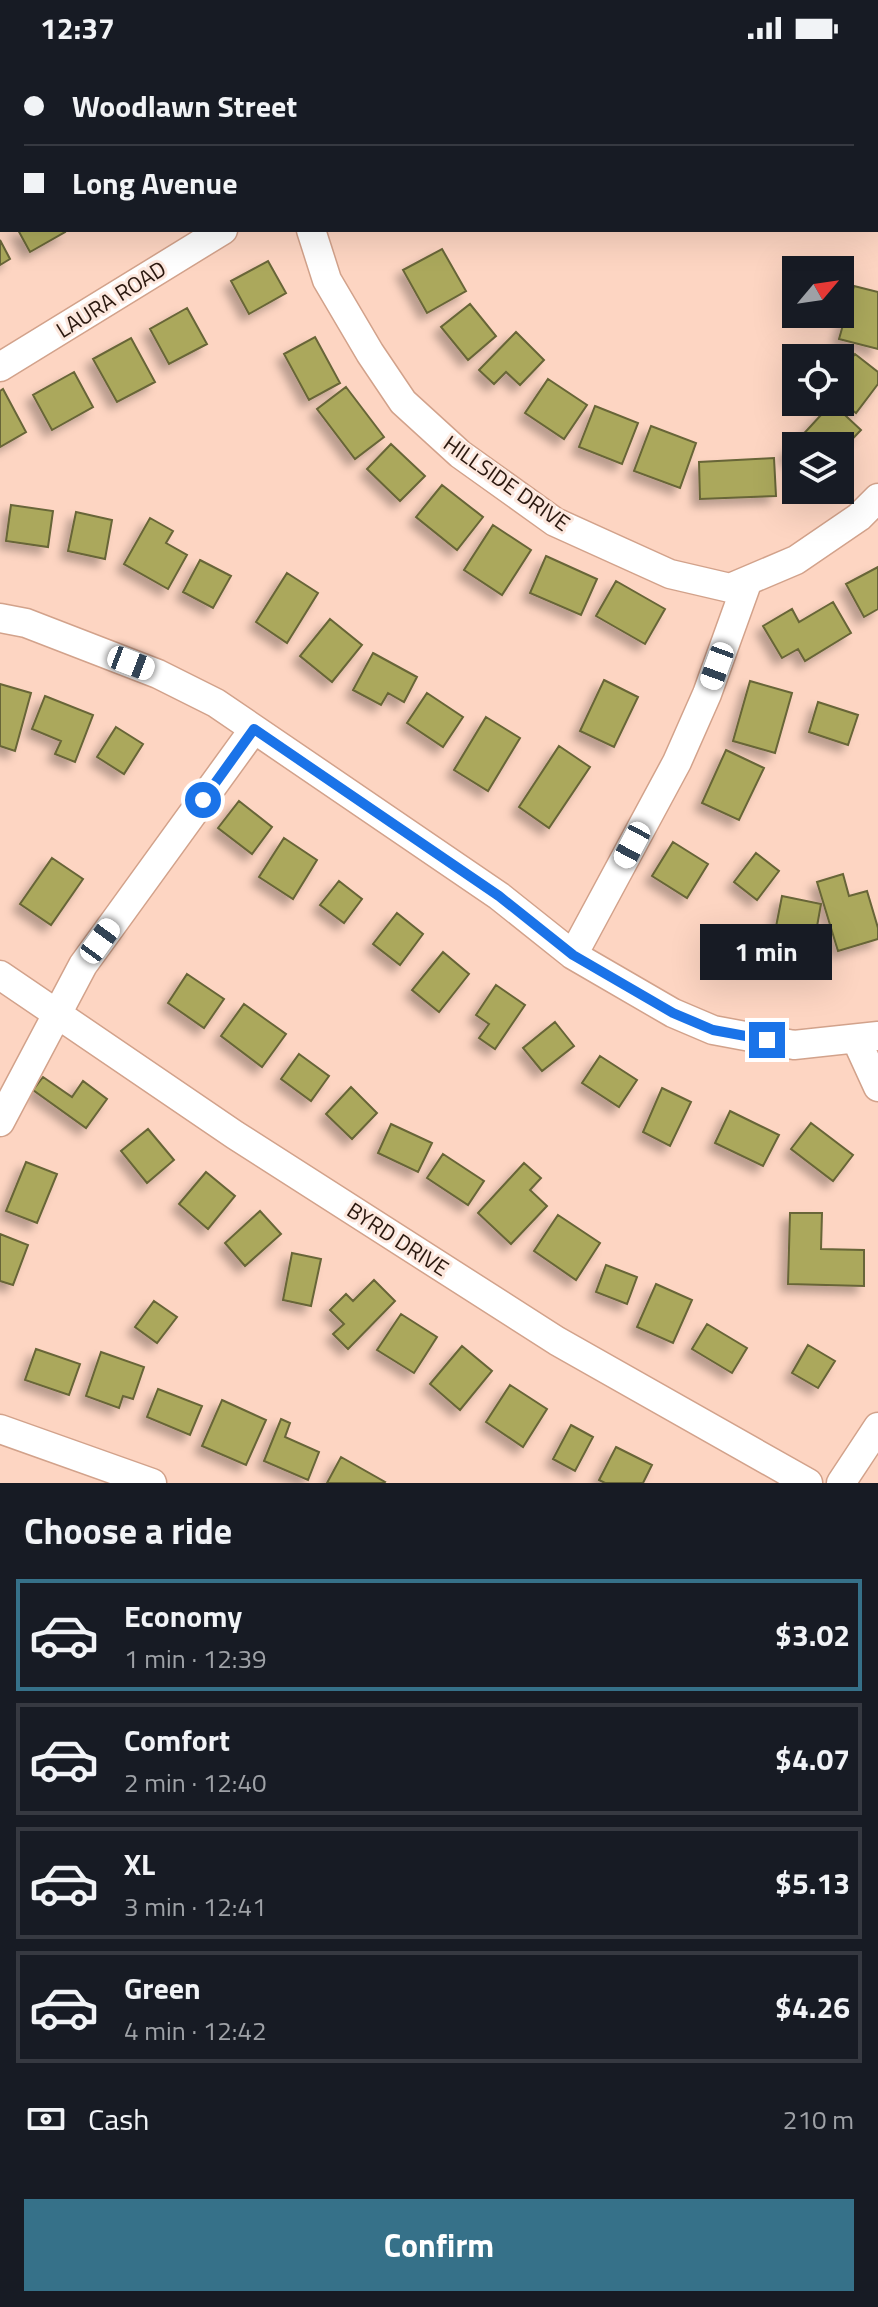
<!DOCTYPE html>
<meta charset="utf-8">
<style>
body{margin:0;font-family:"Titillium Web",sans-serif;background:#20242c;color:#f1f3f6;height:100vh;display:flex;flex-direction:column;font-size:30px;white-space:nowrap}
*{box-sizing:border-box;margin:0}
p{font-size:26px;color:#9ea1a6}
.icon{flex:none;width:44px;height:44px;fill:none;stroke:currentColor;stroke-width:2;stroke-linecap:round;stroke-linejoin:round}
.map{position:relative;height:1427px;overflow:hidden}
.side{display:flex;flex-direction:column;background:#171b24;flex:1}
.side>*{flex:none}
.guide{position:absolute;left:0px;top:0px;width:878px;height:176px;box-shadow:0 8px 32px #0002;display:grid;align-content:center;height:176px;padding:0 24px;background:#171b24}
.needle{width:52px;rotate:61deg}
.tools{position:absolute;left:782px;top:200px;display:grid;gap:16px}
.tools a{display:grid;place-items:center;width:72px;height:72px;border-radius:0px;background:#171b24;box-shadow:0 8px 32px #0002;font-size:40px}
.end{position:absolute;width:36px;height:36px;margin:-18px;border:10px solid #1a73e8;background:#fff;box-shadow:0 0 0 4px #fff}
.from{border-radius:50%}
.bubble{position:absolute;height:56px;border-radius:0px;background:#171b24;box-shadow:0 8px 32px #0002;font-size:26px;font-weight:700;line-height:56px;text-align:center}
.car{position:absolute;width:24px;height:48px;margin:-24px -12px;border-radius:10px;box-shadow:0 0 6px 2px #0007;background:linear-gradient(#fff 24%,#345 0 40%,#fff 0 76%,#345 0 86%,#fff 0)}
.guide b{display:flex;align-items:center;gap:28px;height:76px;font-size:30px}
.guide b+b{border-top:2px solid #363941}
.guide i{width:20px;height:20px;background:#f1f3f6}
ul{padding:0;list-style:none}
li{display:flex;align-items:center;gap:24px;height:112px;margin:0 16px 12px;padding:0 8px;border:4px solid #363941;border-radius:0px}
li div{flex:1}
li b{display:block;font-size:30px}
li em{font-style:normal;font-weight:700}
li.active{border-color:#367189}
li>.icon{width:72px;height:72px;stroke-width:1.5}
h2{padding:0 24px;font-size:36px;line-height:96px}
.pay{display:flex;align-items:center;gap:20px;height:88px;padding:0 24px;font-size:30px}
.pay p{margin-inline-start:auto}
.cta{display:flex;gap:16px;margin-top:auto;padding:16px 24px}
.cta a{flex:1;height:92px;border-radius:0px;background:#367189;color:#fff;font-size:32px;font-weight:700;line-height:92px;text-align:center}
.status{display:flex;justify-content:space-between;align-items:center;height:56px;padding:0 40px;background:#171b24;direction:ltr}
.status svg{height:22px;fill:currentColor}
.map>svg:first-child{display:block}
.building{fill:#aba85b;stroke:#676537;stroke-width:2;filter:url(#shadow)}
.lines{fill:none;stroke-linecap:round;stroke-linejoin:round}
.minor-casing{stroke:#d2a28b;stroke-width:31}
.minor{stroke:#fff;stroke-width:28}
.route{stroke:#1a73e8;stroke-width:10}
.labels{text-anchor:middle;stroke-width:6;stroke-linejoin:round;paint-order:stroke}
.street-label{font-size:22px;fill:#2a180f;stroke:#fce7dd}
</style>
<div class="status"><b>12:37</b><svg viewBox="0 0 49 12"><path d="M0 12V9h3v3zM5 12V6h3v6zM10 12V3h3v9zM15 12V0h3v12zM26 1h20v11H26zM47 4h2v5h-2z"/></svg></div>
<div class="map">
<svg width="878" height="1427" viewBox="0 0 878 1427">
<defs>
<filter id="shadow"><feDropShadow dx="-7" dy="7" stdDeviation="4" flood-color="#0004"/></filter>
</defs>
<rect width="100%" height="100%" fill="#fdd5c2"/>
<path class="building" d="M18,174h46l1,2 -35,20z
M0,184l10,19 -10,6z
M442,193l24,42 -39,22 -24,-43z
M268,205l18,32 -37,21 -18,-33z
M854,230l24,6v57l-39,-10z
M470,248l26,32 -28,24 -27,-33z
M187,252l20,36 -38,20 -19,-35z
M516,276l28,28 -24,25 -14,-13 -12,12 -15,-14z
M315,281l25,46 -31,17 -25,-46z
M131,282l24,44 -38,20 -24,-43z
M855,298l23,18v12l-22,29 -16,-12v-27z
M74,316l19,35 -41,23 -19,-35z
M548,323l39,26 -23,34 -39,-26z
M346,331l38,50 -29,22 -38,-50z
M3,333l23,43 -26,15v-56z
M832,347l29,27 -21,22v-6h-44v17l-10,-10z
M595,350l43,17 -16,41 -43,-17z
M651,370l45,17 -16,45 -46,-17z
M391,388l34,32 -25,25 -33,-32z
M774,402l2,38 -76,3 -1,-37z
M442,429l41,32 -26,33 -41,-33z
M11,449l42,6 -5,36 -42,-6z
M76,456l36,8 -7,39 -37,-8z
M150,462l23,13 -7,12 21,12 -19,34 -44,-25z
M493,469l38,25 -29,45 -38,-25z
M546,500l51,23 -16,36 -51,-22z
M200,504l31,16 -18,32 -30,-16z
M878,511v42l-14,8 -18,-33z
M287,517l31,20 -31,50 -31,-21z
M616,525l49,28 -20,35 -49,-28z
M833,546l18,31 -46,28 -7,-12 -16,9 -19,-32 29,-17 7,13z
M330,563l32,26 -30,37 -32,-26z
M373,597l44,24 -13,25 -16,-9 -7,12 -28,-15z
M604,624l34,17 -24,50 -34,-16z
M750,625l42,12 -17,60 -42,-12z
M0,628l31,9 -16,58 -15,-5z
M427,637l36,24 -20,30 -36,-24z
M45,640l48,19 -18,47 -20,-8 6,-13 -29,-12z
M818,646l40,13 -10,30 -39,-13z
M486,661l34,21 -32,53 -34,-21z
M116,671l27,17 -19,30 -27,-17z
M559,690l31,21 -41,61 -30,-21z
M726,694l38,18 -25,52 -37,-17z
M239,745l33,26 -20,27 -34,-26z
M284,782l33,22 -24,39 -34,-22z
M673,786l35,22 -21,34 -35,-22z
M756,797l23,18 -22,29 -23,-18z
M52,802l31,21 -32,46 -31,-21z
M843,818l6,22 18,-5 11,37v11l-40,12 -21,-69z
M339,825l23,18 -18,24 -24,-18z
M782,840l39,8 -8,45 -40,-7z
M397,857l26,21 -23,31 -27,-21z
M443,896l26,22 -30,38 -27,-22z
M187,918l37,25 -20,29 -36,-25z
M496,929l29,20 -30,44 -16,-11 10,-14 -13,-9z
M244,948l42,30 -24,33 -41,-31z
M555,966l19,24 -32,25 -19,-23z
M299,998l30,22 -18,25 -30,-22z
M600,1000l37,24 -18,27 -37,-24z
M43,1021l29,20 11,-16 24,18 -21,29 -53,-38z
M351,1031l26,26 -25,26 -26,-25z
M662,1032l29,14 -21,44 -27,-14z
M730,1055l49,24 -16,31 -48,-23z
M811,1067l42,32 -20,26 -42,-32z
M391,1068l41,19 -14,29 -40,-19z
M148,1073l26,31 -27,23 -26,-32z
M443,1098l41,27 -16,24 -41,-27z
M26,1106l31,12 -20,49 -31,-12z
M524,1107l17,15 -11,12 17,16 -36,38 -33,-31z
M206,1116l29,24 -27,33 -29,-25z
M260,1155l21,23 -36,32 -20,-23z
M790,1157h32l-1,36 43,1v36l-76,-2z
M558,1159l42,28 -24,37 -42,-29z
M0,1178l28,11 -15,40 -13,-4z
M292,1197l29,6 -10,47 -28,-6z
M606,1209l31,12 -10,27 -31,-12z
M374,1224l21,21 -47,48 -15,-15 11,-10 -14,-14 16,-16 7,7z
M656,1228l36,16 -19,43 -36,-16z
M154,1245l23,16 -20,26 -22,-16z
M401,1258l36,23 -23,36 -37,-23z
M707,1268l40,24 -15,25 -40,-24z
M808,1289l27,16 -17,27 -26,-15z
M462,1290l30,25 -32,39 -30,-26z
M36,1293l44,15 -11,31 -44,-15z
M101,1296l43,15 -11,32 -10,-3 -4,12 -33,-12z
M510,1329l37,24 -24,38 -37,-25z
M158,1333l44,17 -12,29 -43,-18z
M222,1344l44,20 -20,45 -44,-19z
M281,1363l9,4 -5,14 34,15 -11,28 -44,-19z
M571,1369l22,12 -18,34 -22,-12z
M616,1391l36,18 -9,18h-38l-6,-3z
M341,1401l44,25 -1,1h-57z"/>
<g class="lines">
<g class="minor-casing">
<path id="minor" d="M292,2v-2
M311,174l16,50 43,73 33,49 57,52 95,68 115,52 60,14 66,-28 63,-43 19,-19
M0,311l223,-137
M0,562l26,5 132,51 58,29 283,193 74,59 100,58 40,17 81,15 84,-9
M573,899l104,-193 30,-68 40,-111
M0,919l235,160 322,206 251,142
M856,983l22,48
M0,1066l83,-157 171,-236
M0,1373l152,54
M841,1427l37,-56"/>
</g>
<use href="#minor" class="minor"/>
</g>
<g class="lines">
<path class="route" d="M203,744l51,-71 245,167 74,59 100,58 40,17 54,10"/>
</g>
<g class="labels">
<g class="street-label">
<text transform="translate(111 243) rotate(-32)" y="8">LAURA ROAD</text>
<text transform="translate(507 427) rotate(35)" y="8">HILLSIDE DRIVE</text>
<text transform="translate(398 1183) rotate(33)" y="8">BYRD DRIVE</text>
</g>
</g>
</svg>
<div class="tools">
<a><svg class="needle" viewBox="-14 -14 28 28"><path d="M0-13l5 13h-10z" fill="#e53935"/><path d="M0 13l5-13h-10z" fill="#9ea1a6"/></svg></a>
<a><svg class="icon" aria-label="locate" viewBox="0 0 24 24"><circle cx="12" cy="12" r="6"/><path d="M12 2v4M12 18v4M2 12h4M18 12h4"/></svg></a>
<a><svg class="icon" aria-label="layers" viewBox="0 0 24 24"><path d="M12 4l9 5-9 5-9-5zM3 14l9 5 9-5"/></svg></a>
</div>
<i class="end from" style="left:203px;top:744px"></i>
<i class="end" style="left:767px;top:984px"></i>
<div class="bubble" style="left:700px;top:868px;width:132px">1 min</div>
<i class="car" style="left:131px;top:607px;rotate:111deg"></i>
<i class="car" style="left:717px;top:610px;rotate:200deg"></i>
<i class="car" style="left:632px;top:789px;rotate:208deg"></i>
<i class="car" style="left:100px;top:885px;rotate:36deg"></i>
<div class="guide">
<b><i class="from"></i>Woodlawn Street</b>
<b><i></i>Long Avenue</b>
</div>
</div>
<section class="side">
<h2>Choose a ride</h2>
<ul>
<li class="active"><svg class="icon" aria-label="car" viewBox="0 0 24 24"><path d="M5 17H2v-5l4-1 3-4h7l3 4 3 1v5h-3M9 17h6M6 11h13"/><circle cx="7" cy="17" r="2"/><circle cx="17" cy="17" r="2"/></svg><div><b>Economy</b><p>1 min · 12:39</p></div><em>$3.02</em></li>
<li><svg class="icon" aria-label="car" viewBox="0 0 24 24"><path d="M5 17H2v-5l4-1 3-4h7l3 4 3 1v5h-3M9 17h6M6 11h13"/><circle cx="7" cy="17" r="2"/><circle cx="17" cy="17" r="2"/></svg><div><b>Comfort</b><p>2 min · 12:40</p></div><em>$4.07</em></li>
<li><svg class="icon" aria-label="car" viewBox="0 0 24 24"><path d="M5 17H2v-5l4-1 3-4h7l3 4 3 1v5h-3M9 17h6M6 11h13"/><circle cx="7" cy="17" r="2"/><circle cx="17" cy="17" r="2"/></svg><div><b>XL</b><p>3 min · 12:41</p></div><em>$5.13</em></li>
<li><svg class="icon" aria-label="car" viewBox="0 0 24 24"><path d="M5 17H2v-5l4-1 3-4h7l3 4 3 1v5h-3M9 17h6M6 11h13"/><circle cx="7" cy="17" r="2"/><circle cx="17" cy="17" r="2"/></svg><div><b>Green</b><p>4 min · 12:42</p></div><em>$4.26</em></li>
</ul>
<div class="pay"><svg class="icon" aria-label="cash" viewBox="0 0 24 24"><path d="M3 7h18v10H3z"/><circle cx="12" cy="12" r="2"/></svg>Cash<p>210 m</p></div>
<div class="cta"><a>Confirm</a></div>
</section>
